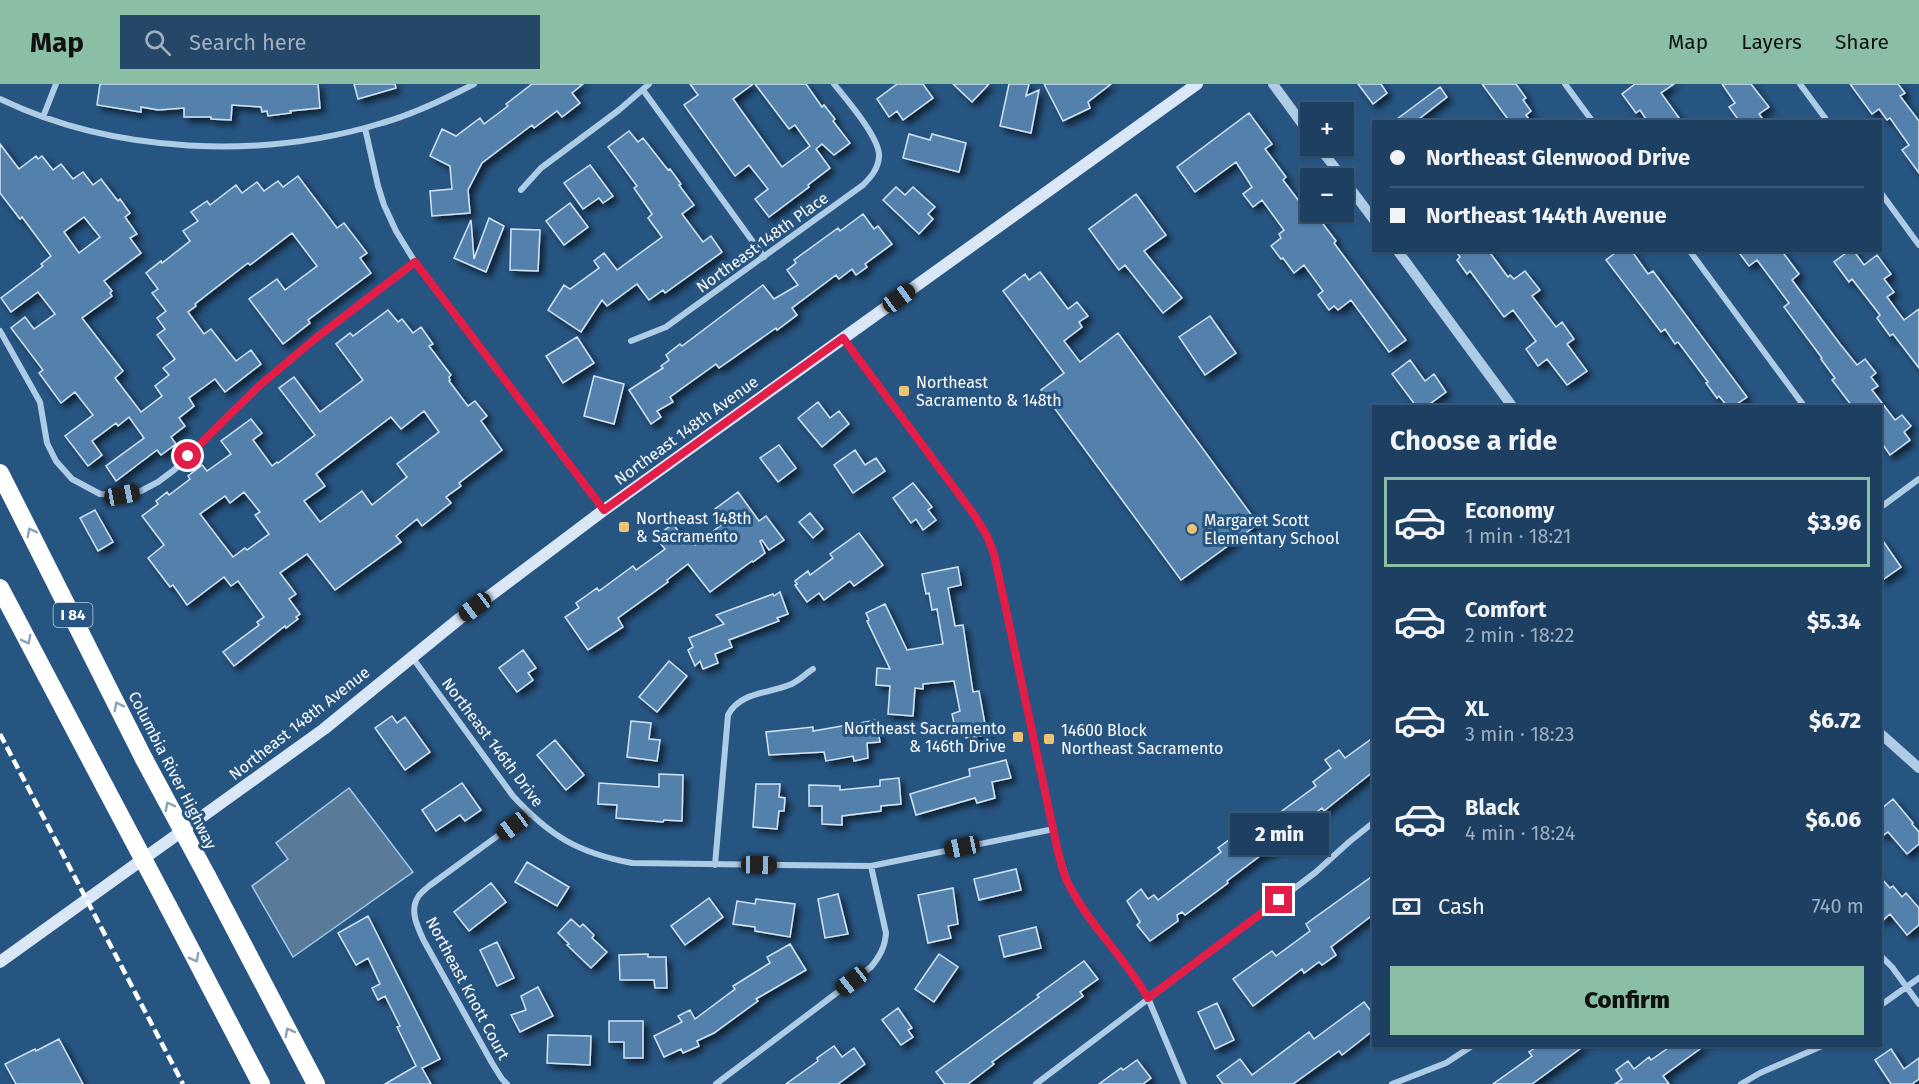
<!DOCTYPE html>
<meta charset="utf-8">
<style>
body{margin:0;font-family:"Fira Sans",sans-serif;background:#254768;color:#f1f3f6;height:100vh;display:flex;flex-direction:column;font-size:22px;white-space:nowrap}
*{box-sizing:border-box;margin:0}
p{font-size:20px;color:#a0afbe}
.icon{flex:none;width:33px;height:33px;fill:none;stroke:currentColor;stroke-width:2;stroke-linecap:round;stroke-linejoin:round}
.map{position:relative;flex:1;overflow:hidden}
.drawer{position:absolute;left:1372px;top:321px;width:510px;height:642px;display:flex;flex-direction:column;background:#1d4062;border-radius:0px;box-shadow:0 2px 4px #0004,0 0 0 2px #3b5977}
.drawer>*{flex:none}
.hud{position:absolute;left:1372px;top:36px;width:510px;height:132px;border-radius:0px;box-shadow:0 2px 4px #0004,0 0 0 2px #3b5977;display:grid;align-content:center;height:132px;padding:0 18px;background:#1d4062}
.tools{position:absolute;left:1300px;top:18px;display:grid;gap:12px}
.tools a{display:grid;place-items:center;width:54px;height:54px;border-radius:0px;background:#1d4062;box-shadow:0 2px 4px #0004,0 0 0 2px #3b5977;font-size:30px}
.end{position:absolute;width:27px;height:27px;margin:-14px;border:8px solid #e11d48;background:#fff;box-shadow:0 0 0 3px #fff}
.from{border-radius:50%}
.bubble{position:absolute;height:42px;border-radius:0px;background:#1d4062;box-shadow:0 2px 4px #0004,0 0 0 2px #3b5977;font-size:20px;font-weight:800;line-height:42px;text-align:center}
.car{position:absolute;width:18px;height:36px;margin:-18px -9px;border-radius:8px;box-shadow:0 0 4px 2px #0007;background:linear-gradient(#222 24%,#8ab4d8 0 40%,#222 0 76%,#8ab4d8 0 86%,#222 0)}
.hud b{display:flex;align-items:center;gap:21px;height:57px;font-size:22px}
.hud b+b{border-top:2px solid #3b5977}
.hud i{width:15px;height:15px;background:#f1f3f6}
ul{padding:0;list-style:none}
li{display:flex;align-items:center;gap:18px;height:90px;margin:0 12px 9px;padding:0 6px;border:3px solid transparent;border-radius:0px}
li div{flex:1}
li b{display:block;font-size:22px}
li em{font-style:normal;font-weight:800}
li.active{border-color:#8abfa5}
li>.icon{width:54px;height:54px;stroke-width:1.5}
h2{padding:0 18px;font-size:27px;line-height:72px}
.pay{display:flex;align-items:center;gap:15px;height:66px;padding:0 18px;font-size:22px}
.pay p{margin-inline-start:auto}
.primary-button{display:flex;gap:12px;margin-top:auto;padding:12px 18px}
.primary-button a{flex:1;height:69px;border-radius:0px;background:#8abfa5;color:#111;font-size:24px;font-weight:800;line-height:69px;text-align:center}
header{display:flex;align-items:center;gap:36px;box-sizing:border-box;height:84px;padding:0 30px;background:#8abfa5;color:#111}
header strong{font-size:28px}
nav{display:flex;gap:33px;margin-inline-start:auto;font-size:21px}
.search{width:420px;height:54px;background:#254768;display:flex;align-items:center;gap:15px;box-sizing:border-box;padding:0 21px;border-radius:0px;color:#a0afbe;font-size:22px}
.map>svg:first-child{display:block}
.water{fill:#597a99;stroke:#a4c8e7;stroke-width:1.5}
.building{fill:#5381ac;stroke:#d2e5f5;stroke-width:1.5;fill-rule:evenodd;filter:url(#shadow)}
.lines{fill:none;stroke-linecap:round;stroke-linejoin:round}
.minor{stroke:#afcce6;stroke-width:6}
.tertiary{stroke:#afcce6;stroke-width:10}
.secondary{stroke:#d9e7f6;stroke-width:12}
.motorway{stroke:#fff;stroke-width:18}
.rail{stroke:#fff;stroke-width:4.5;stroke-dasharray:10 4.5;stroke-linecap:butt}
.motorway-bridge{stroke:#fff;stroke-width:18}
.oneway{stroke:#88a2ba}
.route{stroke:#e11d48;stroke-width:8}
.poi-dot{fill:#efc375;stroke:#275582;stroke-width:2}
.labels{text-anchor:middle;stroke-width:6;stroke-linejoin:round;paint-order:stroke}
.shield{fill:#275582;stroke:#beccda;stroke-width:1.5}
.shield-label{font-size:15px;font-weight:bold;fill:#fff}
.street-label{font-size:16px;fill:#fff;stroke:#275582}
.poi-label{font-size:16px;fill:#fff;stroke:#275582;text-anchor:start}
</style>
<header>
<strong>Map</strong>
<div class="search"><svg class="icon" aria-label="search" viewBox="0 0 24 24"><circle cx="10" cy="10" r="6"/><path d="M15 15l6 6"/></svg>Search here</div>
<nav><a>Map</a><a>Layers</a><a>Share</a></nav>
</header>
<div class="map">
<svg width="1919" height="1000" viewBox="0 0 1919 1000">
<defs>
<filter id="shadow"><feDropShadow dx="4.5" dy="4.5" stdDeviation="3" flood-color="#0009"/></filter>
</defs>
<rect width="100%" height="100%" fill="#275582"/>
<path class="water" d="M349,704l64,84 -120,85 -41,-71 36,-27 -12,-16z"/>
<path class="building" d="M100,0h218l2,24 -30,3 1,2 -23,3 -1,-5 -5,1 -1,-5 -29,-2 -1,15 -20,-1v-2h-27v-9l-26,2 -17,-3v5l-44,-7z
M354,0h41l1,4 -38,11z
M532,0h51l-11,9 8,10 -18,14 -5,-6 -23,17 -2,-3 -50,38 -14,27 2,23 -38,3 -2,-25 22,-2 -2,-23 -20,-10 12,-27 14,7 24,-18 4,6 24,-18 -2,-2z
M690,0h63l-20,15 49,68 28,-21 -15,-21 -6,4 -34,-45h51l16,23 2,-2 11,14 -2,2 17,22 -16,12 -12,-11 -6,5 14,19 -22,17 1,2 -40,30 -14,-18 13,-10 -19,-24 -14,11 -51,-71 14,-10z
M897,0h26l10,14 -30,22 -6,-9 -8,6 -12,-18z
M953,0h36l-17,18z
M1009,0h20l-3,12 13,-6 -8,43 -31,-7z
M1044,0h67l-23,18 2,6 -27,13z
M1358,0h23l6,9 -14,11z
M1482,0h34l10,14 -3,2 8,11 -5,4 5,7h-21z
M1635,0h39l-13,9 21,29h-34l-8,-12 -4,3 -14,-19z
M1722,0h29l18,23 -10,7 6,8h-25l-11,-15 6,-4z
M1850,0h48l7,9 -5,3 19,25v52l-17,-23 7,-5 -19,-27 -3,2 -8,-11 -7,5z
M1440,3l7,10 -32,25h-22z
M1249,29l23,31 -7,5 21,28 -3,3 25,33 3,-3 3,2 22,29 -2,2 72,97 -17,12 -38,-52 -13,10 -4,-4 -5,4 -11,-15 5,-4 -19,-26 -10,8 -11,-15 -2,1 -10,-13 10,-8 -2,-4 5,-4 -22,-30 -9,7 -10,-13 9,-7 -16,-25 -41,30 -18,-25z
M629,47l9,11 5,-4 25,32 2,-1 11,15 -2,1 15,20 -12,9 21,28 8,-6 11,16 -57,41 -2,-3 -14,10 -12,-16 -30,22 -5,-6 -21,32 -33,-22 16,-25 6,4 29,-21 -5,-7 10,-8 13,17 45,-33 -14,-19 4,-4 -18,-26 3,-2 -29,-39z
M909,50l21,6 2,-6 34,9 -7,29 -56,-14z
M0,60l19,25 17,-13 2,3 4,-3 11,14 8,-6 12,15 10,-7 10,13 8,-6 17,22 2,-2 10,14 -5,4 12,17 -7,4 11,15 -37,28 8,10 -2,2 2,3 -30,22 41,53 -8,7 26,34 21,-16 -7,-10 14,-11 -6,-7 12,-9 -18,-24 8,-6 -8,-11 9,-7 -14,-18 6,-4 -12,-16 15,-12 1,2 28,-22 -7,-10 15,-10 -7,-9 16,-11 3,4 26,-20 6,8 15,-11 7,9 14,-10 5,6 15,-11 39,52 7,-5 23,30 -7,5 11,15 -63,47 2,3 -27,21 -34,-45 28,-20 8,11 32,-24 -25,-33 -42,32 -2,-2 -53,41 1,2 -8,6 16,22 7,-5 25,32 15,-11 10,14 -36,28 -10,-13 -26,19 5,8 -15,12 6,8 -14,11 5,7 -15,11 -4,-5 -41,31 -10,-15 38,-28 -15,-21 -11,9 -2,-3 -24,18 10,14 -14,11 -23,-30 28,-21 -18,-23 -14,11 -22,-30 4,-3 -32,-42 14,-11 9,12 21,-15 -17,-22 -27,20 -10,-14 42,-32 -2,-2 10,-8 -29,-39 -2,2 -20,-26zM84,133l16,20 -21,16 -15,-21z
M590,81l23,31 -10,7 -4,-5 -16,11 -19,-26z
M896,103l9,8 8,-8 22,20 -7,7 5,5 -14,15 -36,-34z
M1136,110l30,41 -22,16 38,47 -19,15 -38,-48 -6,5 -30,-41z
M570,119l18,24 -24,18 -18,-24z
M863,130l11,15 4,-3 14,18 -27,20 2,3 -11,8 -4,-6 -13,10 -3,-4 -44,33 5,7 -20,15 -1,-2 -57,40 -3,-4 -46,33 3,5 -16,9 4,6 -10,7 -22,-34 34,-22 -2,-2 8,-6 -3,-5 14,-11 2,2 81,-61 11,14 24,-14 -11,-15 9,-7 -2,-3 44,-32 2,3z
M489,134l15,8 -18,46 -32,-14 17,-38 3,39z
M511,145l29,1 -2,41 -28,-1z
M1455,166h33l20,27 2,-2 4,4 11,-8 15,19 -8,6 24,31 6,-5 12,17 -7,5 20,27 -20,14 -20,-26 -9,7 -12,-17 10,-8 -23,-31 -9,7 -34,-46 -3,3 -10,-14 3,-3z
M1619,166h12l17,24 5,-3 94,126 -13,9h-7l-8,-10 -2,2 -11,-15 2,-1 -30,-40 -3,2 -10,-15 -4,3 -55,-72z
M1737,166h44l18,24 -7,6 48,64 17,21 8,-6 11,14 -5,4 7,9 -6,4 23,30 7,-5 9,11 -7,6 6,8 -20,15 -9,-13v-36h-29l-20,-26 3,-2 -14,-19 1,-1 -38,-51 5,-4 -32,-43 -8,6z
M1850,166h3l11,15 13,-10 14,19 -7,5 10,13 -7,5 17,23 15,-11v59l-26,-34 -3,2 -13,-18 3,-3 -28,-36 -3,3 -15,-20z
M1040,188l28,37 9,-7 11,14 -9,6 3,5 -18,14 16,21 38,-29 140,191 -77,56 -140,-190 23,-17 -61,-82 22,-17 4,6z
M388,226l10,12 4,-3 11,14 8,-6 12,17 -4,2 22,29 -2,2 1,3 -1,1 19,25 7,-5 12,15 -6,5 21,29 -43,33 2,3 -15,11 5,6 -29,23 -5,-7 -21,17 5,6 -66,48 -28,-36 -27,19 16,21 -7,5 11,15 -4,3 2,2 -12,9 -1,-2 -51,40 -11,-14 36,-27 -2,-3 7,-5 -26,-36 -7,5 -7,-9 -37,28 -14,-20 -3,2 -22,-29 16,-13 -22,-29 16,-12 -2,-3 11,-9 2,3 21,-16 -2,-3 14,-11 5,6 24,-17 -10,-13 30,-22 11,14 -9,7 19,26 5,-4 1,1 37,-28 -36,-47 15,-11 26,35 43,-32 -27,-36 14,-11 3,3zM424,327l15,21 -42,32 10,13 -35,28 -10,-14 -42,31 -16,-21 21,-15 -9,-12 75,-57 10,12zM244,408l16,20 -5,3 14,19 -22,16 -2,-2 -12,9 -33,-43 25,-18 5,7z
M1210,232l26,37 -31,22 -26,-38z
M577,253l17,26 -31,20 -17,-27z
M1410,276l15,21 9,-7 12,18 -19,14h-11l-24,-32z
M594,292l30,8 -10,40 -30,-8z
M818,318l12,16 9,-7 10,13 -27,23 -24,-29z
M779,361l17,23 -18,14 -18,-24z
M855,366l10,15 11,-7 9,13 -32,22 -19,-28z
M913,399l19,24 -4,3 8,10 -13,10 -7,-11 -5,4 -18,-25z
M738,408l21,29 7,-5 18,24 -15,10 -7,-10 -2,1 5,12 -12,9 -1,-1 -42,31 -22,-28 -21,16 1,2 -50,36 5,9 -35,23 -23,-33 14,-9 -3,-5 21,-15 2,3 34,-25 3,4 29,-21 -10,-12 18,-13 12,16 4,-3 6,8 30,-23 -10,-13z
M95,426l18,32 -15,9 -18,-33z
M810,429l13,16 -10,9 -14,-16z
M859,449l24,32 -29,21 -4,-5 -26,19 -5,-7 -12,9 -12,-17 2,-1 -2,-3 13,-10 2,4 23,-17 -3,-4z
M1881,454l20,29 -20,14z
M958,483l3,18 -13,3 7,38 8,-1 10,67 6,-1 8,44 -21,3 -2,-12 -9,2 -3,-14 8,-3 -6,-30 -31,3v5l-8,-1 -2,28 -25,-2 2,-28 -14,-1 1,-17 13,1 -23,-48 2,-1 -3,-7 19,-9 22,46 36,-6 -6,-35 -5,1 -3,-17 -3,1 -4,-20z
M780,508l8,22 -11,4 2,3 -50,19 3,7 -17,7 3,9 -15,6 -3,-8 -5,5 -7,-16 5,-3 -4,-9 35,-14 -8,-9 57,-21 1,2z
M523,566l13,18 -8,5 5,7 -16,12 -18,-24z
M669,577l18,15 -30,36 -18,-15z
M392,632l5,7 8,-6 25,35 -25,18 -30,-42z
M876,636l4,22 -13,1 1,15 -14,3 -1,-5 -27,5 -2,-9 -55,3 -3,-23 47,-5v4z
M631,637l20,2 -2,16 11,1 -3,21 -30,-4z
M1374,653v34l-50,40 -2,-3 -45,34 2,3 -14,10 -1,-2 -37,28 1,2 -43,32 -3,-3 -5,3 1,6 -28,20 -13,-16 3,-3 -13,-21 14,-12 7,10 6,-4 4,5 63,-48 -3,-4 41,-30 5,6 52,-38 -3,-4 18,-14 -6,-8 14,-10 6,8z
M555,656l29,35 -18,15 -29,-35z
M1006,676l5,18 -19,4 3,16 -18,5 -2,-5 -59,17 -6,-21 60,-18 -1,-7z
M659,690l24,1 -1,46 -18,-1 -1,2 -47,-4 1,-13 -19,-1 1,-21 60,4z
M899,694l2,26 -20,2v5l-39,5v9l-20,-1v-18h-13v-21l31,1v4l40,-4v-6z
M462,699l19,27 -16,11 -5,-6 -24,16 -14,-21z
M756,700h24l-1,13 6,1 -1,13h-5l-2,18 -24,-2z
M1893,715l20,24 -1,1 7,8v12l-12,10 -19,-22 -7,5v-28z
M527,778l42,25 -12,19 -42,-24z
M1016,785l5,21 -42,10 -5,-21z
M1374,791v39l-43,33 5,8 -14,10 -3,-3 -15,11 -2,-4 -49,37 -20,-27 39,-28 4,5 34,-25 -4,-7z
M1881,794l9,10 3,-2 9,11 4,-4 13,15v17l-12,10 -17,-21 -9,8z
M491,799l15,19 -37,29 -15,-19z
M953,804l5,36 -10,2 3,12 -23,5 -10,-48z
M838,810l10,40 -23,4 -7,-39z
M709,814l14,19 -38,28 -14,-19z
M756,815l39,5 -5,33 -35,-6v-4l-22,-3 4,-23 18,3z
M368,832l72,143 -18,9 9,16h-46l31,-18 -19,-39 3,-1 -15,-30 -7,4 -6,-12 8,-4 -12,-26 -12,7 -18,-32z
M571,835l9,8 3,-3 11,11 -2,3 15,14 -16,16 -24,-23 2,-1 -11,-11z
M1036,843l5,21 -37,9 -5,-21z
M497,858l17,36 -17,8 -17,-36z
M790,860l16,26 -50,29 2,2 -44,32 -17,8 2,5 -16,7 -2,-4 -17,8 -10,-21 28,-14 -4,-6 12,-6 5,9 40,-30 -2,-3 37,-23 -3,-6z
M648,870v3h18l1,31h-12l-1,-8h-34l-1,-25z
M939,870l19,13 -24,35 -19,-13z
M1084,877l14,18 -18,13 3,4 -91,66 2,2 -26,20h-23l-9,-12 103,-75 -2,-2z
M538,903l15,29 -33,16 -9,-17 15,-5 -5,-14z
M1364,918l10,13v15l-32,25 -3,-4 -46,33h-70l-6,-8 23,-17 12,16 57,-43 5,7z
M1217,919l17,37 -19,9 -17,-37z
M898,924l14,20 -4,2 5,7 -12,8 -19,-25z
M609,937h34v37h-19v-16h-15z
M548,951l43,1 -1,29 -43,-2z
M59,955l24,45h-67l-11,-20 30,-15 1,2z
M834,962l8,11 12,-9 11,16 -27,20h-52l32,-23 -1,-3z
M1538,962h46l-52,38h-39l39,-28 -3,-4z
M1671,962h33l-41,30 6,8h-54l7,-5 -6,-9 12,-9 6,8 15,-12 2,3z
M1891,965l13,20 15,-11v21l-7,5h-21l-16,-24z
M1137,976l14,18 -8,6h-44l22,-16 2,2z"/>
<g class="lines">
<path class="minor" d="M1565,0l28,38
M1800,0l28,38
M643,6l121,167
M0,15c114,55 262,61 382,24 32,-9 63,-24 92,-39
M43,33l13,-33
M365,44l13,58 6,19 12,26 19,31 189,248
M521,106l20,-22 78,-58 30,-26
M1881,109l38,52
M1689,166l115,156
M0,247l40,71 7,41 9,18 16,18 28,15 22,1 19,-4 17,-9 16,-12 86,-85 56,-47 99,-76
M843,254l132,178 12,20 7,18 64,298 9,28 11,22 59,78 11,18 36,86
M631,257l35,-14 197,-142c8,-8 15,-16 16,-28 2,-18 -33,-58 -45,-73
M1881,423l38,-28
M412,573l101,139c37,40 65,57 119,67l239,3 183,-37
M715,781l13,-150c12,-23 39,-21 61,-30 9,-3 16,-11 24,-16
M1881,872l11,11 27,37
M1881,921l38,-27
M507,1000l-5,-5 -10,-16 -68,-122c-6,-13 -15,-30 -6,-44 2,-4 8,-8 11,-11l100,-73
M716,1000l155,-117c9,-11 14,-20 15,-34l-15,-67
M1036,1000l280,-212 33,-30 25,-20
M1392,1000l54,-21 26,-17
M1741,1000l19,-11 62,-27"/>
<path class="tertiary" d="M1273,0l38,52
M1318,62l25,32
M1344,96l30,40
M1397,166l115,156
M1881,650l38,34"/>
<path class="secondary" d="M0,878l324,-233 135,-110 145,-109 593,-426"/>
<path class="motorway" d="M0,389l144,286
M0,504l105,199
M207,792l109,208
M168,822l93,178"/>
<path class="rail" d="M0,650l183,350"/>
<path class="motorway-bridge" d="M144,675l63,117
M105,703l63,119"/>
</g>
<defs><path id="oneway-chevron" d="M-2-3.5L2.5 0L-2 3.5" fill="none" stroke-width="1.6" stroke-linecap="round" stroke-linejoin="round" transform="scale(1.5)"/></defs>
<g class="oneway">
<use href="#oneway-chevron" transform="translate(31 448) rotate(-117)"/>
<use href="#oneway-chevron" transform="translate(27 556) rotate(62)"/>
<use href="#oneway-chevron" transform="translate(118 622) rotate(-117)"/>
<use href="#oneway-chevron" transform="translate(169 722) rotate(-118)"/>
<use href="#oneway-chevron" transform="translate(195 874) rotate(62)"/>
<use href="#oneway-chevron" transform="translate(289 948) rotate(-118)"/>
</g>
<g class="lines">
<path class="route" d="M188,372l72,-71 56,-47 99,-76 189,248 239,-172 132,178 12,20 7,18 64,298c3,10 5,22 10,31 21,42 57,75 80,115l131,-98"/>
</g>
<g class="poi-dot">
<rect x="898" y="301" width="12" height="12" rx="3"/>
<rect x="618" y="437" width="12" height="12" rx="3"/>
<circle cx="1192" cy="445" r="6"/>
<rect x="1012" y="647" width="12" height="12" rx="3"/>
<rect x="1043" y="649" width="12" height="12" rx="3"/>
</g>
<g class="labels">
<rect class="shield" x="53.5" y="519" width="39" height="24" rx="4.5"/>
<g class="shield-label">
<text x="73" y="536">I 84</text>
</g>
<g class="street-label">
<text transform="translate(762 158) rotate(-36)" y="6">Northeast 148th Place</text>
<text transform="translate(686 346) rotate(-36)" y="6">Northeast 148th Avenue</text>
<text transform="translate(299 639) rotate(-38)" y="6">Northeast 148th Avenue</text>
<text transform="translate(493 658) rotate(53)" y="6">Northeast 146th Drive</text>
<text transform="translate(173 686) rotate(63)" y="6">Columbia River Highway</text>
<text transform="translate(468 904) rotate(62)" y="6">Northeast Knott Court</text>
</g>
<g class="poi-label">
<text x="916" y="304">Northeast<tspan x="916" dy="18">Sacramento &amp; 148th</tspan></text>
<text x="636" y="440">Northeast 148th<tspan x="636" dy="18">&amp; Sacramento</tspan></text>
<text x="1204" y="442">Margaret Scott<tspan x="1204" dy="18">Elementary School</tspan></text>
<text x="1006" y="650" text-anchor="end">Northeast Sacramento<tspan x="1006" dy="18">&amp; 146th Drive</tspan></text>
<text x="1061" y="652">14600 Block<tspan x="1061" dy="18">Northeast Sacramento</tspan></text>
</g>
</g>
</svg>
<div class="tools">
<a>+</a>
<a>−</a>
</div>
<i class="end from" style="left:188px;top:372px"></i>
<i class="end" style="left:1279px;top:816px"></i>
<div class="bubble" style="left:1230px;top:729px;width:99px">2 min</div>
<i class="car" style="left:899px;top:214px;rotate:54deg"></i>
<i class="car" style="left:122px;top:411px;rotate:79deg"></i>
<i class="car" style="left:475px;top:523px;rotate:233deg"></i>
<i class="car" style="left:513px;top:742px;rotate:234deg"></i>
<i class="car" style="left:962px;top:763px;rotate:258deg"></i>
<i class="car" style="left:759px;top:781px;rotate:91deg"></i>
<i class="car" style="left:852px;top:897px;rotate:232deg"></i>
<div class="hud">
<b><i class="from"></i>Northeast Glenwood Drive</b>
<b><i></i>Northeast 144th Avenue</b>
</div>
<section class="drawer">
<h2>Choose a ride</h2>
<ul>
<li class="active"><svg class="icon" aria-label="car" viewBox="0 0 24 24"><path d="M5 17H2v-5l4-1 3-4h7l3 4 3 1v5h-3M9 17h6M6 11h13"/><circle cx="7" cy="17" r="2"/><circle cx="17" cy="17" r="2"/></svg><div><b>Economy</b><p>1 min · 18:21</p></div><em>$3.96</em></li>
<li><svg class="icon" aria-label="car" viewBox="0 0 24 24"><path d="M5 17H2v-5l4-1 3-4h7l3 4 3 1v5h-3M9 17h6M6 11h13"/><circle cx="7" cy="17" r="2"/><circle cx="17" cy="17" r="2"/></svg><div><b>Comfort</b><p>2 min · 18:22</p></div><em>$5.34</em></li>
<li><svg class="icon" aria-label="car" viewBox="0 0 24 24"><path d="M5 17H2v-5l4-1 3-4h7l3 4 3 1v5h-3M9 17h6M6 11h13"/><circle cx="7" cy="17" r="2"/><circle cx="17" cy="17" r="2"/></svg><div><b>XL</b><p>3 min · 18:23</p></div><em>$6.72</em></li>
<li><svg class="icon" aria-label="car" viewBox="0 0 24 24"><path d="M5 17H2v-5l4-1 3-4h7l3 4 3 1v5h-3M9 17h6M6 11h13"/><circle cx="7" cy="17" r="2"/><circle cx="17" cy="17" r="2"/></svg><div><b>Black</b><p>4 min · 18:24</p></div><em>$6.06</em></li>
</ul>
<div class="pay"><svg class="icon" aria-label="cash" viewBox="0 0 24 24"><path d="M3 7h18v10H3z"/><circle cx="12" cy="12" r="2"/></svg>Cash<p>740 m</p></div>
<div class="primary-button"><a>Confirm</a></div>
</section>
</div>
